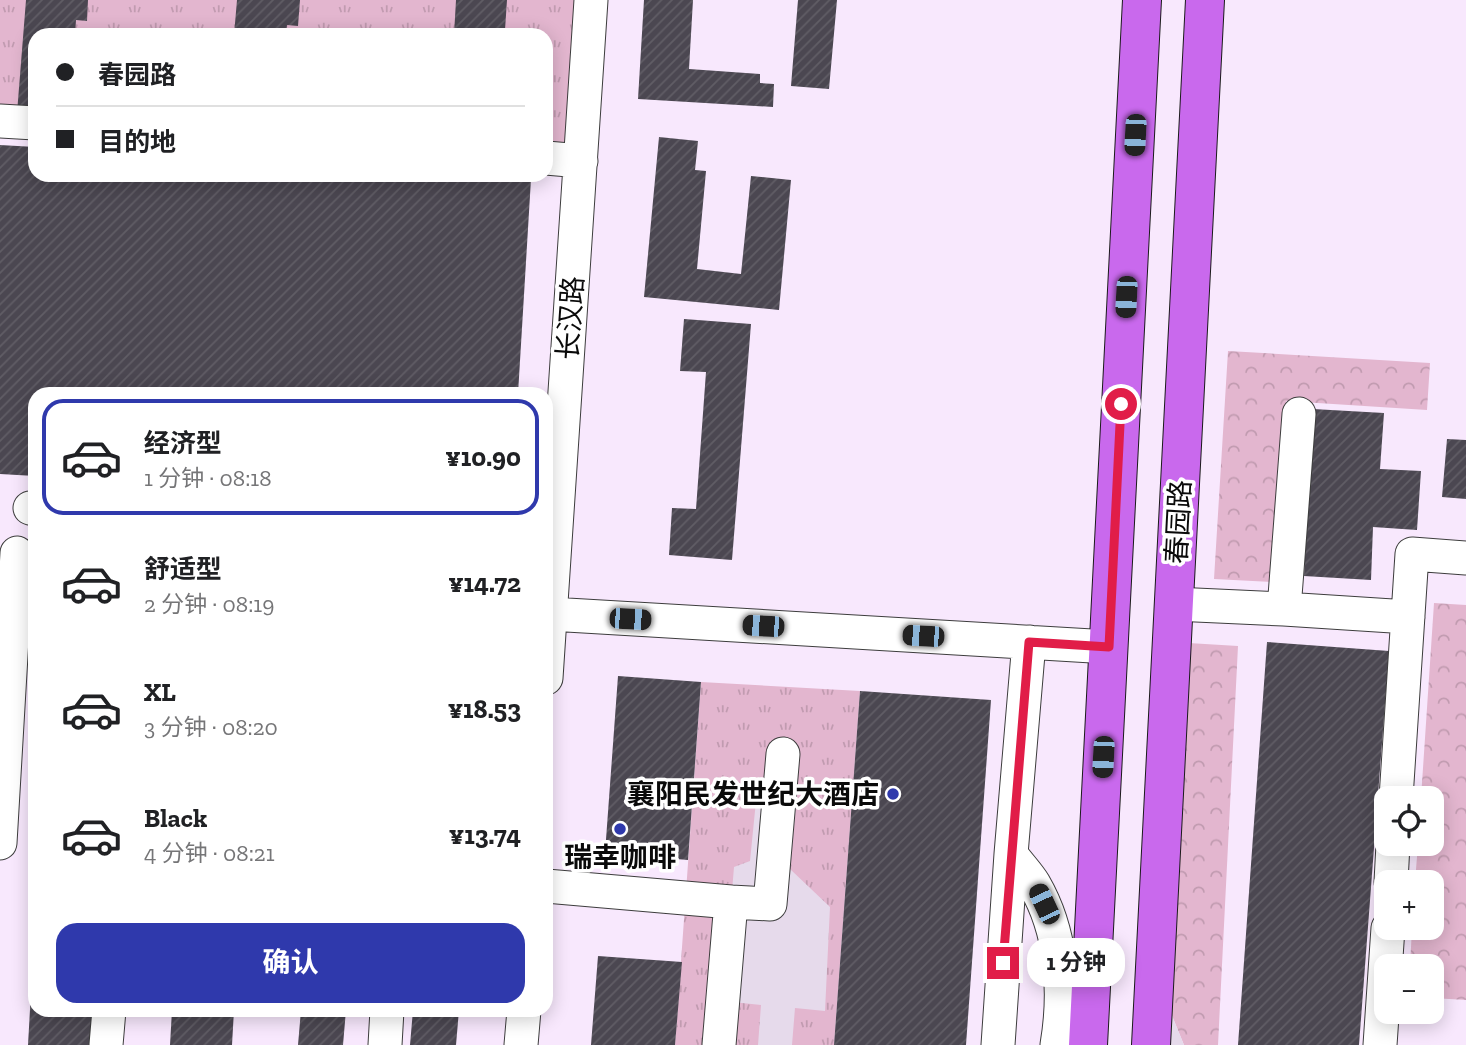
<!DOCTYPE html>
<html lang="zh">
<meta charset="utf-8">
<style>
body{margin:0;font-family:"Zilla Slab","Noto Sans SC",serif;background:#f2f2f2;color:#202124;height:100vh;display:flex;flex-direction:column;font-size:26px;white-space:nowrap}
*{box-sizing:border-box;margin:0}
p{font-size:23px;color:#757577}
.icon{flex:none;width:38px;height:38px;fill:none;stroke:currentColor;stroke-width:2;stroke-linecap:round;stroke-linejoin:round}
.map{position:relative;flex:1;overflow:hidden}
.drawer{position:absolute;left:28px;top:387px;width:525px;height:630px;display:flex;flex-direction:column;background:#fff;border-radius:21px;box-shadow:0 4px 18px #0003}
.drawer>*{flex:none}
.guide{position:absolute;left:28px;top:28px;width:525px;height:154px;border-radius:21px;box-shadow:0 4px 18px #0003;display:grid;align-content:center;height:154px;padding:0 28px;background:#fff}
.buttons{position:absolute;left:1374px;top:786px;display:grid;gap:14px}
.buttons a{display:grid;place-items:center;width:70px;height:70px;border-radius:14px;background:#fff;box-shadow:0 4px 18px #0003;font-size:35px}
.end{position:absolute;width:32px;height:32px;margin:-16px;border:9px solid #e11d48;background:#fff;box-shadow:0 0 0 4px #fff}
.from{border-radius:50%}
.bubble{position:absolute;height:49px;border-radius:21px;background:#fff;box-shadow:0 4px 18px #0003;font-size:23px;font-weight:700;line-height:49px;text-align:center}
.car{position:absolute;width:21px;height:42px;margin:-21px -10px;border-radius:9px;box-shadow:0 0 5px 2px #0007;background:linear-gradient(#222 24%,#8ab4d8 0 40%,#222 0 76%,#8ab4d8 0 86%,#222 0)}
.guide b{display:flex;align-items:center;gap:24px;height:66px;font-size:26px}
.guide b+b{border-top:2px solid #e0e0e0}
.guide i{width:18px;height:18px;background:#202124}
ul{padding:12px 0 0;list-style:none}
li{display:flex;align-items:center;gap:21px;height:116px;margin:0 14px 10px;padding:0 14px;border:4px solid transparent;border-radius:21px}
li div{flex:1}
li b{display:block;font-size:26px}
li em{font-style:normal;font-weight:700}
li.on{border-color:#2f39ac}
li>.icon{width:63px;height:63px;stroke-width:1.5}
.button{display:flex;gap:14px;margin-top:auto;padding:14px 28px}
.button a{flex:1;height:80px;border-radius:21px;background:#2f39ac;color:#fff;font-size:28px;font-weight:700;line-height:80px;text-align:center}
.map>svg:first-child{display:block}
.grass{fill:url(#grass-tufts)}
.park{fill:url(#park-crowns)}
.plaza{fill:#e6daeb}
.building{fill:url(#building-hatch)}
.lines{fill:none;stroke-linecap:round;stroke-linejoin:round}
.minor-casing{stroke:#3d3d3d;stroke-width:35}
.major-casing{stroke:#1b1b1b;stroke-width:40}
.minor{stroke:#fff;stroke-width:33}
.major{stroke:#c969ed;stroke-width:38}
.route{stroke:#e11d48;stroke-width:9}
.poi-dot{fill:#2f39ac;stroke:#fff;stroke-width:2.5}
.labels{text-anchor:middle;stroke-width:7;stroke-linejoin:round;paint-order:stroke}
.street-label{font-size:28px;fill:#0a0a0a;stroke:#fff}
.poi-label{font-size:28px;font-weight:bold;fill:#0a0a0a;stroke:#fff;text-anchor:end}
</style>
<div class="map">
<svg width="1466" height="1045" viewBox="0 0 1466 1045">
<defs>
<pattern id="grass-tufts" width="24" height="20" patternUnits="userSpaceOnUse" patternTransform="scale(1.75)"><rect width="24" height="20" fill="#e3b6cf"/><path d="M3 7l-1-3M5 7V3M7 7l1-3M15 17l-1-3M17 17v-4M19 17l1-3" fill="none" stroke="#c19bb0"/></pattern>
<pattern id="park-crowns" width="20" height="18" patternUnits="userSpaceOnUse" patternTransform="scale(1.75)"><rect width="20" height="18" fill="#e3b6cf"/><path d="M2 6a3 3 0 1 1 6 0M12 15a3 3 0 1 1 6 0" fill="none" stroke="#c19bb0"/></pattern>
<pattern id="building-hatch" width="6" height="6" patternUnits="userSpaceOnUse" patternTransform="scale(1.75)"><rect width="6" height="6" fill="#4b4751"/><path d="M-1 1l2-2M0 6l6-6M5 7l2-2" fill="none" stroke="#605d65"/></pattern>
</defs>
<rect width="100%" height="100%" fill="#f8e8fd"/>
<path class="grass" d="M0,0h591l-10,161 -35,-3v-123h-511v88l-35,-2z
M701,682l159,9 -26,354h-159z"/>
<path class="park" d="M1228,351l202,12 -3,47 -141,-9 -12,181 -60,-3z
M1434,603l32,2v395l-34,-2v-32h-22l2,-38h20v-46h-17l3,-38h14v-46h-11z
M1172,642l66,4 -20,399h-34l-29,-71z"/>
<path class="plaza" d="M758,781l40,3 -8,85 40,38 -5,104 -30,-3 -3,37h-34l3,-40 -38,-4 11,-134 16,-6z
M1155,974l29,71h-33z"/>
<path class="building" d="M26,0h62l-1,21 -11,-1 -1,15h-40v80l-18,-2z
M237,0h63l-2,26 -11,-1 -1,10h-52z
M456,0h51l-2,30 15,2v3h-66z
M644,0h49l-4,69 71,5v9l14,1 -1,23 -135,-8z
M798,0h39l-8,89 -38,-3z
M659,137l39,4 -3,29 11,1 -9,98 44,5 10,-98 40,4 -12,130 -135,-13z
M0,145l35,2v28h433l63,4 -13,215h-483v82l-35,-2z
M684,319l67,5 -19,236 -63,-5 3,-47 24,1 10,-137 -26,-1z
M1313,409l71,4 -4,56 41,2 -4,59 -44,-3 -2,53 -67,-4z
M1447,439l19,1v59l-24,-2z
M1267,642l122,9 -30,394h-121z
M618,676l83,6 -13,178 -83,-7z
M860,691l131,9 -25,345h-132z
M33,956h2v54h57l-2,35h-62z
M598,956l84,6 -7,83h-84z
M172,1010h62l-2,35h-62z
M301,1010h45l-3,35h-45z
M413,1010h46l-3,35h-46z"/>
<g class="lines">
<g class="minor-casing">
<path id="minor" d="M0,121l35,2
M546,158l35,3
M1299,414l-15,195 124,8
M30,508l5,1
M1174,604l110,5
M550,614l559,33
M546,678l45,-678
M1396,798l16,-244 54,4
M0,843l17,-290
M1011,854c7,10 17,20 23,30 28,48 32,107 23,161
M1391,882l2,-38
M546,886l185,16 -12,143
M731,902l39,2 13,-150
M106,1045l3,-35
M385,1045l2,-35
M521,1045l3,-35
M998,1045l13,-191 18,-212
M1380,1045l8,-117"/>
</g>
<g class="major-casing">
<path id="major" d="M1088,1045l54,-1045
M1151,1045l54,-1045"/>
</g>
<use href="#minor" class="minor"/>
<use href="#major" class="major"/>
</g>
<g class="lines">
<path class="route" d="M1003,963l26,-321 80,5 12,-243"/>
</g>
<g class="poi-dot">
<circle cx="893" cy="794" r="7"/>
<circle cx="620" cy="829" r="7"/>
</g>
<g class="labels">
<g class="street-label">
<text transform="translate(570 318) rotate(-86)" y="10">长汉路</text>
<text transform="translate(1178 522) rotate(-87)" y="10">春园路</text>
</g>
<g class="poi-label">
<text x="879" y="804">襄阳民发世纪大酒店</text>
<text x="620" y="867" text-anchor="middle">瑞幸咖啡</text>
</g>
</g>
</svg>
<div class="buttons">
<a><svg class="icon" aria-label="locate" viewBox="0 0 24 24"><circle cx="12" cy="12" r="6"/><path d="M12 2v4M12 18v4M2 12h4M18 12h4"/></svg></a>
<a>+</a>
<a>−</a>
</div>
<i class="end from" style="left:1121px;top:404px"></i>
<i class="end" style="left:1003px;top:963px"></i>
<div class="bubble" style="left:1027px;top:938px;width:98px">1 分钟</div>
<i class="car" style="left:1135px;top:135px;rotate:183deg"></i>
<i class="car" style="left:1126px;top:297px;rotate:183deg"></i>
<i class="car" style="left:630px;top:619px;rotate:93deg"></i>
<i class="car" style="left:763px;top:626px;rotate:273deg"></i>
<i class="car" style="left:923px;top:636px;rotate:273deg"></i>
<i class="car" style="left:1103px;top:757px;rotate:183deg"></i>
<i class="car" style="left:1044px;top:904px;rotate:335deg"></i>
<div class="guide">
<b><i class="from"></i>春园路</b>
<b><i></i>目的地</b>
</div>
<section class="drawer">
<ul>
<li class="on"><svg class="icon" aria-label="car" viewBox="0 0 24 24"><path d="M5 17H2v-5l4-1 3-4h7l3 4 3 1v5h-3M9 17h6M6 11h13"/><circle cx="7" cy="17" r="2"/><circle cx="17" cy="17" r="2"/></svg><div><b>经济型</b><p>1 分钟 · 08:18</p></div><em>¥10.90</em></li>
<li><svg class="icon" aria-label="car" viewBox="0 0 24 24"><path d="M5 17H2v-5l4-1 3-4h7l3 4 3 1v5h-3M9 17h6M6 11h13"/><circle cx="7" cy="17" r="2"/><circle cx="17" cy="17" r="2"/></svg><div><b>舒适型</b><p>2 分钟 · 08:19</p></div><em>¥14.72</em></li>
<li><svg class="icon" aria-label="car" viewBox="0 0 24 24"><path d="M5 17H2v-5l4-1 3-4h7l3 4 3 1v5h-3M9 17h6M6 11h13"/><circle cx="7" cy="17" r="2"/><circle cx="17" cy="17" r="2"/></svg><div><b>XL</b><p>3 分钟 · 08:20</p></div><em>¥18.53</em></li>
<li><svg class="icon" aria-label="car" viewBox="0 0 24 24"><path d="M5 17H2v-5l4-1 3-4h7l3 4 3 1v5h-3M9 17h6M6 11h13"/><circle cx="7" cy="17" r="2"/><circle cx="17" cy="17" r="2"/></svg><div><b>Black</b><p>4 分钟 · 08:21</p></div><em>¥13.74</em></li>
</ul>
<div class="button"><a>确认</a></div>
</section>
</div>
